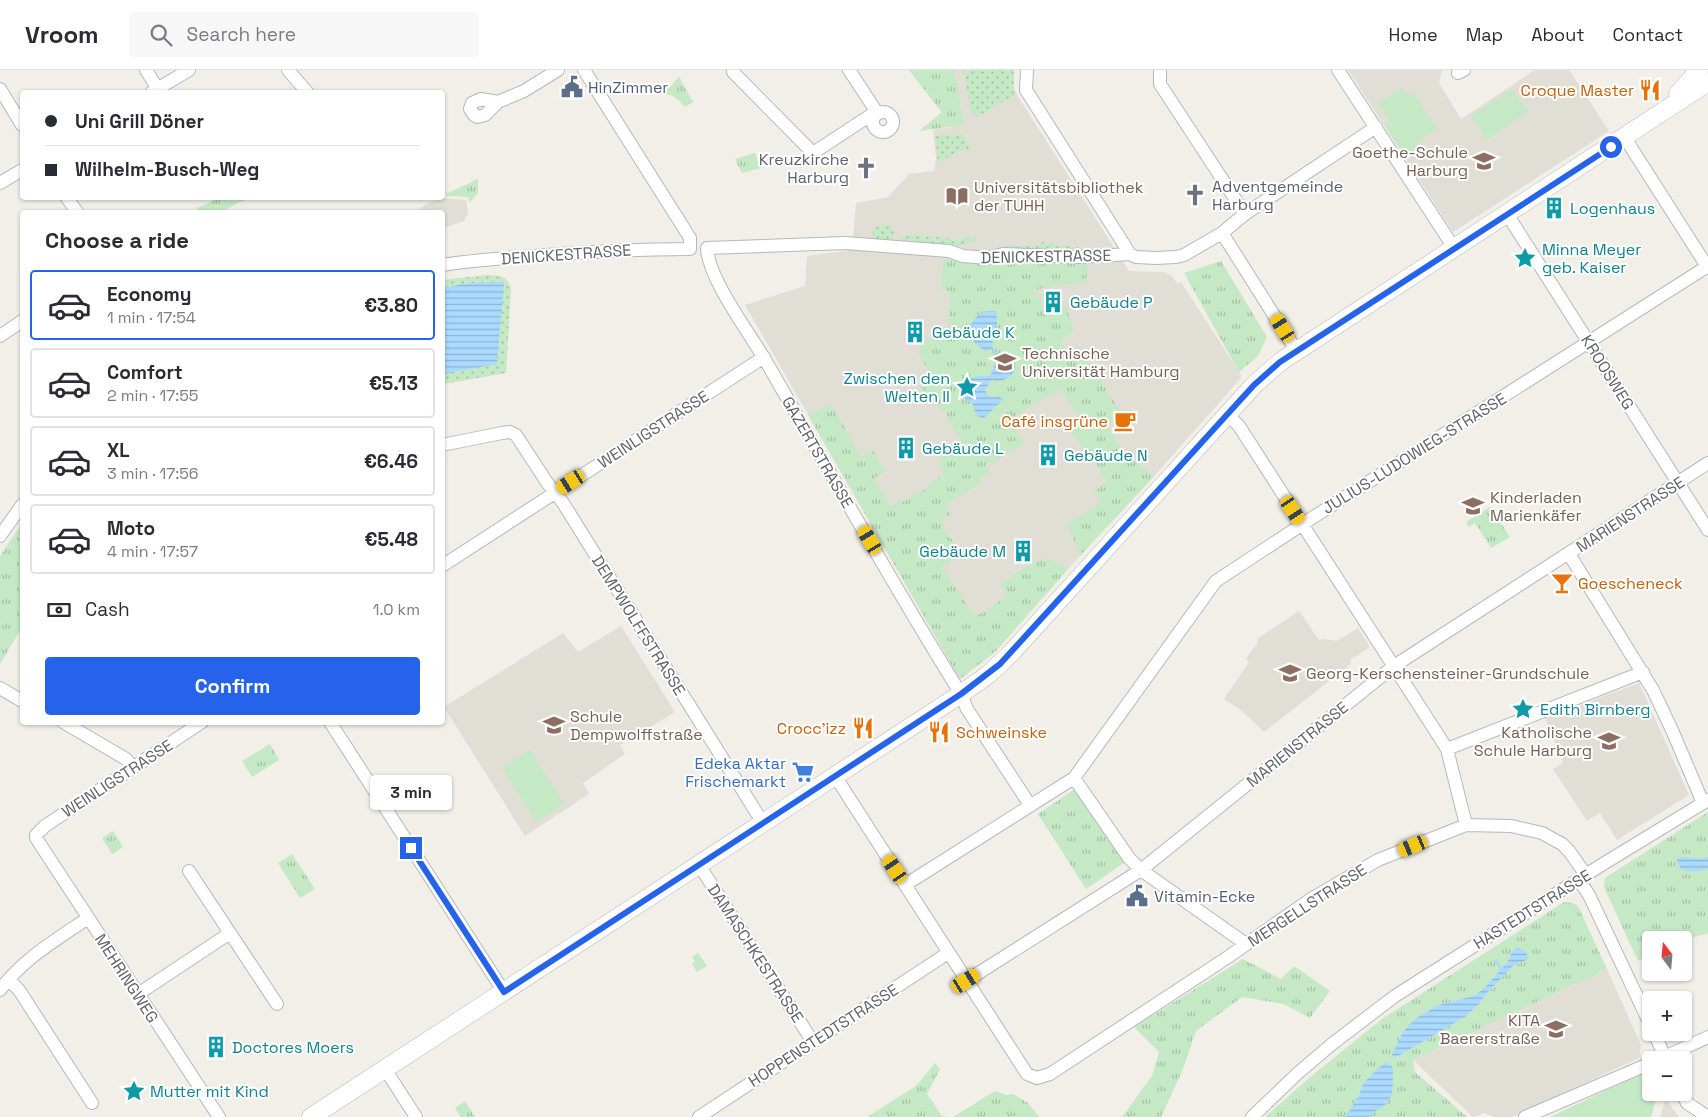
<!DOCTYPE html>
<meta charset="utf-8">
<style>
body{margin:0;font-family:"Space Grotesk",sans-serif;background:#f7f7f7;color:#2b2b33;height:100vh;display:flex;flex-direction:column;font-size:19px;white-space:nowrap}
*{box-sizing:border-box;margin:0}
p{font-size:16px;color:#7c7c81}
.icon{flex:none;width:28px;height:28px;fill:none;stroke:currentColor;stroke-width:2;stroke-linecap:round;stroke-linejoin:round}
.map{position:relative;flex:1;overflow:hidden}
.drawer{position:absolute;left:20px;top:140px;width:425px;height:515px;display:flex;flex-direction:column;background:#fff;border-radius:5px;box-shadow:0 1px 4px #0004}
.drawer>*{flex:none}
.guide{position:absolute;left:20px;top:20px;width:425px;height:110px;border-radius:5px;box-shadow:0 1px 4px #0004;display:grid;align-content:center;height:110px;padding:0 25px;background:#fff}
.needle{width:32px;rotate:344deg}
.tools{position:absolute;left:1642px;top:861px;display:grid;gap:10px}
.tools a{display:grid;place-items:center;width:50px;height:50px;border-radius:5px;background:#fff;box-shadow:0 1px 4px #0004;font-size:25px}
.end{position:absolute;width:22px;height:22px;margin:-11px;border:6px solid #2563eb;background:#fff;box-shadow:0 0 0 2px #fff}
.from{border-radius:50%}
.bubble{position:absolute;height:35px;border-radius:5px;background:#fff;box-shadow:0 1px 4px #0004;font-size:16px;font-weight:800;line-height:35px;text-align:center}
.car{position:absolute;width:15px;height:30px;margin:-15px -8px;border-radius:6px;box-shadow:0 0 4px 1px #0007;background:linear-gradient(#f5c518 24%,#345 0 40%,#f5c518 0 76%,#345 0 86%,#f5c518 0)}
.guide b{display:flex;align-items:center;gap:18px;height:48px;font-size:19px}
.guide b+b{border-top:1px solid #e1e1e2}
.guide i{width:12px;height:12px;background:#2b2b33}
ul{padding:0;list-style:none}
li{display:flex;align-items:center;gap:15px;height:70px;margin:0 10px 8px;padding:0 15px;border:2px solid #e1e1e2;border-radius:5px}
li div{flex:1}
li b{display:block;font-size:19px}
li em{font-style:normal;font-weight:800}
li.on{border-color:#2563eb}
li>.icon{width:45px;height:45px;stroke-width:1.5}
h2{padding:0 25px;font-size:22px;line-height:60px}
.pay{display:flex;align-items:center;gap:12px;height:55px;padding:0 25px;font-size:19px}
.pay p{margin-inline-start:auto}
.action{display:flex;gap:10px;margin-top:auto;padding:10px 25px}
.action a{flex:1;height:58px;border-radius:5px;background:#2563eb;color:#fff;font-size:20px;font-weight:800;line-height:58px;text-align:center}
header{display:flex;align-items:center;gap:30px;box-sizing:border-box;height:70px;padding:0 25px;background:#fff;border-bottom:1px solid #e1e1e2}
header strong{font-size:24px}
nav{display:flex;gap:28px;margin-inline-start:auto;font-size:18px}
.search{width:350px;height:45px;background:#f7f7f7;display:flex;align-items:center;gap:12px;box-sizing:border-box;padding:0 18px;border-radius:5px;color:#7c7c81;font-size:19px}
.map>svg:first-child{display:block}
.education{fill:#e1ded6}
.grass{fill:url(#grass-dots)}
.park{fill:url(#park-tufts);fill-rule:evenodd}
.garden{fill:#c5e8c5}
.water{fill:url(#water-rules)}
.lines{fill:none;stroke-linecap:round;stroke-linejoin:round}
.stream{stroke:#aadaff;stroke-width:3}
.street-casing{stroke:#b5b8bc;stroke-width:14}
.secondary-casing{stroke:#b6babf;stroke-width:19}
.street{stroke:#fff;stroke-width:12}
.secondary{stroke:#fff;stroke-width:18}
.route{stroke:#2563eb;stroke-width:6}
.labels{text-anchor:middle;stroke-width:4;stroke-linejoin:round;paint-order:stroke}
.service-label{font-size:16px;fill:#4e5e75;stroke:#fff;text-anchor:start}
.food-label{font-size:16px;fill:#c56008;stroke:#fff;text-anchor:end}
.education-label{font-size:16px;fill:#785e54;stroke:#fff;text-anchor:start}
.worship-label{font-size:16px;fill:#5b616d;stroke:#fff;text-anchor:end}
.culture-label{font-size:16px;fill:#0d838f;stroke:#fff;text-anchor:start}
.street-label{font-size:16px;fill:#5f6368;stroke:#fff}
.shop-label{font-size:16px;fill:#366cbe;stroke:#fff;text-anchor:end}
</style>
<header>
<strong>Vroom</strong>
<div class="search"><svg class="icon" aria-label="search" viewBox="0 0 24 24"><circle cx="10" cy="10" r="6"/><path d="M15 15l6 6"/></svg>Search here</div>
<nav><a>Home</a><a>Map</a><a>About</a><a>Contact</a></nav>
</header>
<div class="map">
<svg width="1708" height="1047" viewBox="0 0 1708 1047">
<defs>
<pattern id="grass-dots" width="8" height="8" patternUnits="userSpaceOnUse" patternTransform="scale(1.25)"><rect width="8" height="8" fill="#c5e8c5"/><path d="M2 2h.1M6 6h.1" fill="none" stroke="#a3c0a4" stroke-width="1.8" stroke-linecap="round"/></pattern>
<pattern id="park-tufts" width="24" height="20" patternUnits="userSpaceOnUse" patternTransform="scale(1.25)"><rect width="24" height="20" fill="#c5e8c5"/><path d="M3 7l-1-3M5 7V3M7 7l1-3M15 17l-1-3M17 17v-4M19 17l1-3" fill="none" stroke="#a3c0a4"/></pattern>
<pattern id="water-rules" width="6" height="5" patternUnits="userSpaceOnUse" patternTransform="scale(1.25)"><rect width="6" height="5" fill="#aadaff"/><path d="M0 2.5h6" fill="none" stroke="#8eb4d2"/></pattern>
</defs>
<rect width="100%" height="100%" fill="#f1efe8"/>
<path class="education" d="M909,0h105v20l115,181 35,1 7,3 7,9 3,-2 60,93v3l-92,104 -81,87 -73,83 -35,27 -215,-374 60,-19 2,-30 45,-6 4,-47 32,-6 21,-23 25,-3 2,-13 -3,-28 20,-3z
M1348,0h94l-3,13 22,36 74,-49h34l40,61 -156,101z
M442,128l24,2 2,13 -4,8 -21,7 -1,-16h-27l13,-9z
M1299,541l20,29 5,-1 13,2 21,-13 12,19 -20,13 1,4 -87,68 -22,-21 -18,-12 25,-37 -3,-3 12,-17 -1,-3z
M621,556l54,86 -55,33 5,9 -42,29 6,11 -64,42 -81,-129 119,-74 15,19z
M1639,613l50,112 -72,45 -17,-27 -13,8 -34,-52 10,-6 -18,-45z
M1607,899l34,76 -2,13 -127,59h-17l-11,-4 -11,4 -60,-57z
M1666,1028l8,13 5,6h-19z"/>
<path class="grass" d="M963,0h3l1,2 6,-2h41v20l3,4 -40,23 -6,-7z
M964,64l6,17 -4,1 -3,-3 -25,14 -3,-27z
M882,154l8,2 4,6 -1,8 -5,3 -14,-4 -2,-4 3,-7z
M904,165l47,3 4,2 22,-4 -2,6h-7l-16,7 -46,-5 -5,-7z
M1042,172l40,6 -4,3 -71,-1 -1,-4 34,-1z
M487,205c14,1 20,0 24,14l-5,84 -63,11v-104z"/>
<path class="park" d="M909,0h45l10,55 -45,6 23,-19z
M679,7l14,25 -8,5c-5,-5 -11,-13 -18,-12l-3,-4 6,-4z
M755,83l6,15 -19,5 -7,-14z
M478,109v14l-8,9 -2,-5 -21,-1 -1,-2z
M219,128h29l-27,14h-24v-4z
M965,189l123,4 -2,19 -29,3 -23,5 1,7 4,-1 4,16 23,-5 8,24 -13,9 8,13 10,-6 44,69 -16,10 13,21 33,30 -73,79 -13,-32 34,-22 -7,-11 11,-7 1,-5 -6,-4 2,-2 -17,-26 -2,1 -12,-16 12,-8 -21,-33 -3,2 -2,-3 -46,29 2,3 -2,1 13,20 -31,20 -5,-1 -1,4 3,6 -12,7 2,5 -35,21 6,9 -11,7 21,33 -19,13 33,50 33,-21 -8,-12 41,-26 12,2 15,9 -73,83 -35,27 -152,-264 23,-11 31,53 11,-6 13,20 -12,7 16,28 11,-6 2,2 26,-15 -1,-3 16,-9 -5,-10 2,-2 -3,-5 25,-14 -17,-27 1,-5 -4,-1 -22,-24 13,-6 1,-6h-4l-12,-20 1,-15 6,1v-3l11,1 1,-8 10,1 2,-41 -9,-1 2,-30z
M1221,191l46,76 -9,19 -19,16 -55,-99z
M1490,437l20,30 -19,11 -16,-25 -6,4 -3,-5z
M22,453v104l-22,37v-108z
M270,674l9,16 -27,17 -10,-16z
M1078,717l49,74 -41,28 -48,-75z
M1708,742v121l-24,7h-33v15l-13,6 -34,-74 1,-9z
M113,761l10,16 -11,7 -10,-16z
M292,784l23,35 -15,9 -22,-35z
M1564,832l9,1 5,3 29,63 -194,91 2,12 52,45h-98l3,-5 7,-2 14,-40v-2l-12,-2 -17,16 -3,6 -2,8 -14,21h-80l44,-39 73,-59zM1518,878l8,3 -1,9 -12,6 -25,26 -9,12 -14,13 -70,41 -2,-3 10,-23 16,-16 20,-11 37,-10 11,-10 21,-24 5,-11z
M698,883l9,13 -10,6 -5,-8 3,-2 -3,-5z
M1243,889l38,20 13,-13 36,25 -20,27 -26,-14 -42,-7 -46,34 -13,38 -22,48h-39l30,-41 7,-24 -25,-25z
M935,993l5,6 -13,25 15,22 7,1h-82l49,-31z
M995,1021l11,4 7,-1 15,9 11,14h-86z
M465,1031l10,16h-14l-6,-9z"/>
<path class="garden" d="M1402,18l6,8 5,-4 24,37 -21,13 5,8 -14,9 -23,-34 6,-4 -12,-18z
M1512,19l16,23 -41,28 -16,-24z
M530,680l34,54 -28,18 -34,-54z
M1647,1001l4,5v16l7,1 -7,24h-101z
M1415,1037l16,10h-22z"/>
<path class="water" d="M504,212l-7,82 -54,10v-86l27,-5z
M986,241h10c2,12 2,17 -6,26l3,6 -1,4 8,8 8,-1c17,15 0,30 -17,26l-6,10 3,6 3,1 8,-1 4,4c-8,5 -15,17 -21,18l-6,-3 -4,-13 -6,-1 -4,-11 5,-11 11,-3h12l8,-19 -7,-8 -6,2c-3,-3 -7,-5 -10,-8 -12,-12 -2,-27 11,-32z
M1683,787l19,2 6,-2v11c-11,5 -30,7 -31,-9z
M1518,878l8,3 2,8 -15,7 -25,26 -9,12 -14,13 -70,41 -3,-3 11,-23 8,-9 8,-7 20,-11 37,-10 11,-10 21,-24 5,-11z
M1388,992l5,6c-1,13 3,28 -9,38 -5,4 -11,5 -15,11h-24l14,-21 2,-8 3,-6 17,-16z"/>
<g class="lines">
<path class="stream" d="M1496,891l6,9"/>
<g class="street-casing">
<path id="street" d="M146,0l12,19
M288,0l19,22
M849,0l29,44
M1027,0l-1,20 104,164
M1160,0v14l85,130
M1338,0l116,178
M733,2l80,81 64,-42
M1458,3l6,-3
M0,19l22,36
M152,22l37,-22
M498,32l-17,-3 -9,4 -2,6 4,6 3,2 8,-2 13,-13 26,-11 34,-21
M873 52a10 10 0 1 1 20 0a10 10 0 1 1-20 0Z
M1625,68l83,130
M0,113l22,-13
M67,128l10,14
M1507,144l201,316
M1222,163l74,117
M442,195c31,-5 61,-7 92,-9 51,-4 104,-7 156,-7v-11l-106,-168
M0,266l22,-15
M1228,345l11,11 208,323 19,76
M442,375l60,-12 8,-1 6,3 32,49 15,19 200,320
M0,466l22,-31
M1569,484l84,136 19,40 31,73
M442,496l322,-209
M0,618l22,13
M63,652l63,37 7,9
M202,652l-157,104 -9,9v3l183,279
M330,652l174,270
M1447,679l196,-77
M835,706l192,298 10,4 13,-4 178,-117 83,-58 67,-39 88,-35 45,1 31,7 20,11 7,7 17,24
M1074,708l55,80 12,12 105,74
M1030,735l-63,-96 -6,-15c-69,-110 -132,-224 -197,-336 -16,-27 -56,-80 -57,-110l138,-5 104,8 14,5 25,2 15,-4 75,3 52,-3 6,3 20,1 20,-1 8,-2 38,-22 23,-19 131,-87
M699,795l114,177
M189,801l88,133
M1579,810l10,15 62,131
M905,815l169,-107 142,-197 96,-63 396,-252
M9,910l10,10 73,113
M966,911l175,-111 253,-204 314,-203
M0,920c24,-32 56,-50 88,-72
M138,924l92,-61
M1654,962l12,28
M1658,990l50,-23
M385,999l31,48
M1682,1022l5,11 21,14
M699,1047l249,-164
M1252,1047l46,-44 34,-29 63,-48 208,-132 105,-64
M1525,1047l126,-54"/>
</g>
<g class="secondary-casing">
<path id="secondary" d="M1678,24l21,-24
M311,1047l650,-423 28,-20 23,-22 242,-267 26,-23 428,-280"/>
</g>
<use href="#street" class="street"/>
<use href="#secondary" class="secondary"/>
</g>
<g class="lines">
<path class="route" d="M411,778l93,144 457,-298 39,-30 254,-279 26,-23 331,-215"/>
</g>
<defs>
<g id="civic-bare" transform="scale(1.725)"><path d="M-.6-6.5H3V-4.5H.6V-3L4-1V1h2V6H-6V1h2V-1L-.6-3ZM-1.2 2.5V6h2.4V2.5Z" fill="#5c6f8a" stroke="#fff" stroke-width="2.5" paint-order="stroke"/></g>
<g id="restaurant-bare" transform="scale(1.725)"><path d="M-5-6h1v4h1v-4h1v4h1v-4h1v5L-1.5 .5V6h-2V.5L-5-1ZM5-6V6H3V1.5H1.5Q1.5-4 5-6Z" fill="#e8710a" stroke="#fff" stroke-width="2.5" paint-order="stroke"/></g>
<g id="school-bare" transform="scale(1.725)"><path d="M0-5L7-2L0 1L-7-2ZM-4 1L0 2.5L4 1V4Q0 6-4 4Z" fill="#8d6e63" stroke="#fff" stroke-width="2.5" paint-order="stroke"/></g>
<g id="church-bare" transform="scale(1.725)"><path d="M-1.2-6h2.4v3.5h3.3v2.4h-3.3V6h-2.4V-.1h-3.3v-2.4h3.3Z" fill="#6b7280" stroke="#fff" stroke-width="2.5" paint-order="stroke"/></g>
<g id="library-bare" transform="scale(1.725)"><path d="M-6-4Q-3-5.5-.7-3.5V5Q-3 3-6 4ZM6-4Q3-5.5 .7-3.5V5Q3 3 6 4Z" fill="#8d6e63" stroke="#fff" stroke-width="2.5" paint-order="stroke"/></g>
<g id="building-bare" transform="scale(1.725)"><path d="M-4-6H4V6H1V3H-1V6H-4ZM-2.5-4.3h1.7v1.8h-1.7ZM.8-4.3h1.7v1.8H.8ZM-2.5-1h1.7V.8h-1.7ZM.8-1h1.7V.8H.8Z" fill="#0f9aa8" stroke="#fff" stroke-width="2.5" paint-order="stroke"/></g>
<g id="sight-bare" transform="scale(1.725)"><path d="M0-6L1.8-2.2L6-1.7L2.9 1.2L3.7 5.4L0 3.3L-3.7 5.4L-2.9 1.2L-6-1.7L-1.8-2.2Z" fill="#0f9aa8" stroke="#fff" stroke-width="2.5" paint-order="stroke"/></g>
<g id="university-bare" transform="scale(1.725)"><path d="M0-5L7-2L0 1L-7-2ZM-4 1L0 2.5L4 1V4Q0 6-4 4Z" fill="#8d6e63" stroke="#fff" stroke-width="2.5" paint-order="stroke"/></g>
<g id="cafe-bare" transform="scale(1.725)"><path d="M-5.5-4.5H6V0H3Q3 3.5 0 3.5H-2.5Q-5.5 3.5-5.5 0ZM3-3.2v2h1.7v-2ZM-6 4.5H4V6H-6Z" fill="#e8710a" stroke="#fff" stroke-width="2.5" paint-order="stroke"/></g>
<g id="bar-bare" transform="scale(1.725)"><path d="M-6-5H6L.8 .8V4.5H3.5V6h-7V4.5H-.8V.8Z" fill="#e8710a" stroke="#fff" stroke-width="2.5" paint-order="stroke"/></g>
<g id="supermarket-bare" transform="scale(1.725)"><path d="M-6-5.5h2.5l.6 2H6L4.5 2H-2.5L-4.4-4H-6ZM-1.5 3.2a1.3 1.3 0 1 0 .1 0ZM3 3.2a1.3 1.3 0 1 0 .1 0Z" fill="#3f7fe0" stroke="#fff" stroke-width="2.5" paint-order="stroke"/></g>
</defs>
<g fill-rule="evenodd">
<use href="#civic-bare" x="572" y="17"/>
<use href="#restaurant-bare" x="1650" y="20"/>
<use href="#school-bare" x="1484" y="91"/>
<use href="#church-bare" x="866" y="98"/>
<use href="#church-bare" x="1195" y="125"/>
<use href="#library-bare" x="957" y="126"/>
<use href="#building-bare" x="1554" y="138"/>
<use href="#sight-bare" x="1525" y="188"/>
<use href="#building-bare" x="1053" y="232"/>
<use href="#building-bare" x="915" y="262"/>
<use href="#university-bare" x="1005" y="292"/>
<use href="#sight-bare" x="967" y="317"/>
<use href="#cafe-bare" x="1125" y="351"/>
<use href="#building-bare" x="906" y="378"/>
<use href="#building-bare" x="1048" y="385"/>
<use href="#school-bare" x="1473" y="436"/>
<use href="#building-bare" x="1023" y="481"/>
<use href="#bar-bare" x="1562" y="513"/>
<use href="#school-bare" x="1290" y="603"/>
<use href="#sight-bare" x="1523" y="639"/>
<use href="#school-bare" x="554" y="655"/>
<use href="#restaurant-bare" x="863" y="658"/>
<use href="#restaurant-bare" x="939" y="662"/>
<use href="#school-bare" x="1609" y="671"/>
<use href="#supermarket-bare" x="803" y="702"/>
<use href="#civic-bare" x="1137" y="826"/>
<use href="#school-bare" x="1556" y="959"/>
<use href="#building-bare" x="216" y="977"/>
<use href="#sight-bare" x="134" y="1021"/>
</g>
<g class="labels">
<g class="service-label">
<text x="588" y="23">HinZimmer</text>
<text x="1154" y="832">Vitamin-Ecke</text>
</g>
<g class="food-label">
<text x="1634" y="26">Croque Master</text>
<text x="1108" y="357">Café insgrüne</text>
<text x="1578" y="519" text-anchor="start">Goescheneck</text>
<text x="846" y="664">Crocc'izz</text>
<text x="956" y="668" text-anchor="start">Schweinske</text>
</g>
<g class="education-label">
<text x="1468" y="88" text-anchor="end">Goethe-Schule<tspan x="1468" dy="18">Harburg</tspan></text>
<text x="974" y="123">Universitätsbibliothek<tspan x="974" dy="18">der TUHH</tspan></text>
<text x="1022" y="289">Technische<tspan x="1022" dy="18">Universität Hamburg</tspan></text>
<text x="1490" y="433">Kinderladen<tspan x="1490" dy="18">Marienkäfer</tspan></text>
<text x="1306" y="609">Georg-Kerschensteiner-Grundschule</text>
<text x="570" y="652">Schule<tspan x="570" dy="18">Dempwolffstraße</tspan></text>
<text x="1592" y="668" text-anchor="end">Katholische<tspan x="1592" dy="18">Schule Harburg</tspan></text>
<text x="1540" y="956" text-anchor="end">KITA<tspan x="1540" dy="18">Baererstraße</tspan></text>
</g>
<g class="worship-label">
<text x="849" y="95">Kreuzkirche<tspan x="849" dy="18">Harburg</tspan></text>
<text x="1212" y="122" text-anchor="start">Adventgemeinde<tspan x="1212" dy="18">Harburg</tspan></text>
</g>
<g class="culture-label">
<text x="1570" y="144">Logenhaus</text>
<text x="1542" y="185">Minna Meyer<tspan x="1542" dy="18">geb. Kaiser</tspan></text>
<text x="1070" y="238">Gebäude P</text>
<text x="932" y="268">Gebäude K</text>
<text x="950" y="314" text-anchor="end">Zwischen den<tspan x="950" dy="18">Welten II</tspan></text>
<text x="922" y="384">Gebäude L</text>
<text x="1064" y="391">Gebäude N</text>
<text x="1006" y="487" text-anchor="end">Gebäude M</text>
<text x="1540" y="645">Edith Birnberg</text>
<text x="232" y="983">Doctores Moers</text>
<text x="150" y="1027">Mutter mit Kind</text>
</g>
<g class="street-label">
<text transform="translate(566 184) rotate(-4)" y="6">DENICKESTRASSE</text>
<text transform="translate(1046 186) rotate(-1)" y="6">DENICKESTRASSE</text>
<text transform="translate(1608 302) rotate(58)" y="6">KROOSWEG</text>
<text transform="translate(653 359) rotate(-33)" y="6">WEINLIGSTRASSE</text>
<text transform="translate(818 382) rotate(60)" y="6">GAZERTSTRASSE</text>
<text transform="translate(1414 383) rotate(-32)" y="6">JULIUS-LUDOWIEG-STRASSE</text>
<text transform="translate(1630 444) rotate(-33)" y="6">MARIENSTRASSE</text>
<text transform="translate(639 555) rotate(58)" y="6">DEMPWOLFFSTRASSE</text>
<text transform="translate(1297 674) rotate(-39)" y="6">MARIENSTRASSE</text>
<text transform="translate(117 708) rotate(-33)" y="6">WEINLIGSTRASSE</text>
<text transform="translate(1307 835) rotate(-33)" y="6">MERGELLSTRASSE</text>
<text transform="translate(1532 839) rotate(-32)" y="6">HASTEDTSTRASSE</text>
<text transform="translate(756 883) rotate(57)" y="6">DAMASCHKESTRASSE</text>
<text transform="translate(127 908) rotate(57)" y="6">MEHRINGWEG</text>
<text transform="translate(823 965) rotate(-33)" y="6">HOPPENSTEDTSTRASSE</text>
</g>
<g class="shop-label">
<text x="786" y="699">Edeka Aktar<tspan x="786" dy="18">Frischemarkt</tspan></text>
</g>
</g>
</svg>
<div class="tools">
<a><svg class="needle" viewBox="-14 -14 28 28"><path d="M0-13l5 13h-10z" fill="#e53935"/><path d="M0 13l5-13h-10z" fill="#7c7c81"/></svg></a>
<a>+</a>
<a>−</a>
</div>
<i class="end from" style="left:1611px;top:77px"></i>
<i class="end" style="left:411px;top:778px"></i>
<div class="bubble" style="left:370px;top:705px;width:82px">3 min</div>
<i class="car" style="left:1283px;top:258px;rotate:328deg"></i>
<i class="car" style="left:571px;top:412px;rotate:237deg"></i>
<i class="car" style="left:1293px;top:440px;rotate:147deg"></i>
<i class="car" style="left:870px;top:470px;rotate:329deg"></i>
<i class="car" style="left:1413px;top:776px;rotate:248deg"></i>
<i class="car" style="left:895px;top:799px;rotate:327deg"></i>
<i class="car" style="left:966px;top:911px;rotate:58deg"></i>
<div class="guide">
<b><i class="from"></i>Uni Grill Döner</b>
<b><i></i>Wilhelm-Busch-Weg</b>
</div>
<section class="drawer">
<h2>Choose a ride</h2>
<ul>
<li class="on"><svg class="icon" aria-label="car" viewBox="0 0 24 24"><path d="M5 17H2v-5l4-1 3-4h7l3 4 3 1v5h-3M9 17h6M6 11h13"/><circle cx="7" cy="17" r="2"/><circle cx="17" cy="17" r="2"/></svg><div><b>Economy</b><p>1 min · 17:54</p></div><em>€3.80</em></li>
<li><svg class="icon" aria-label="car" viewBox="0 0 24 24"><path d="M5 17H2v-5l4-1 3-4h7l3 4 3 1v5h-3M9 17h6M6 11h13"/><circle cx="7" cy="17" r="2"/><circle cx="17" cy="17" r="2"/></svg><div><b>Comfort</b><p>2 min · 17:55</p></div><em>€5.13</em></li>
<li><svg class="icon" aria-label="car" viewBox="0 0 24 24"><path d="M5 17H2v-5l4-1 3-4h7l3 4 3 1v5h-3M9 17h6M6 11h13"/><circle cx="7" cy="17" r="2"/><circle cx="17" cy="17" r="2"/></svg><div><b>XL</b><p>3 min · 17:56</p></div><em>€6.46</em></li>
<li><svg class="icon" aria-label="car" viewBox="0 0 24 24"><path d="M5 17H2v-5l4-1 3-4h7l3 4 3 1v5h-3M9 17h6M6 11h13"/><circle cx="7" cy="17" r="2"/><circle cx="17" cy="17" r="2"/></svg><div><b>Moto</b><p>4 min · 17:57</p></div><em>€5.48</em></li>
</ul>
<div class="pay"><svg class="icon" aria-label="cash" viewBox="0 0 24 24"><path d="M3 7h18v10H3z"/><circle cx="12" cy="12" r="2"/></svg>Cash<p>1.0 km</p></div>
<div class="action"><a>Confirm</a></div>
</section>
</div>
